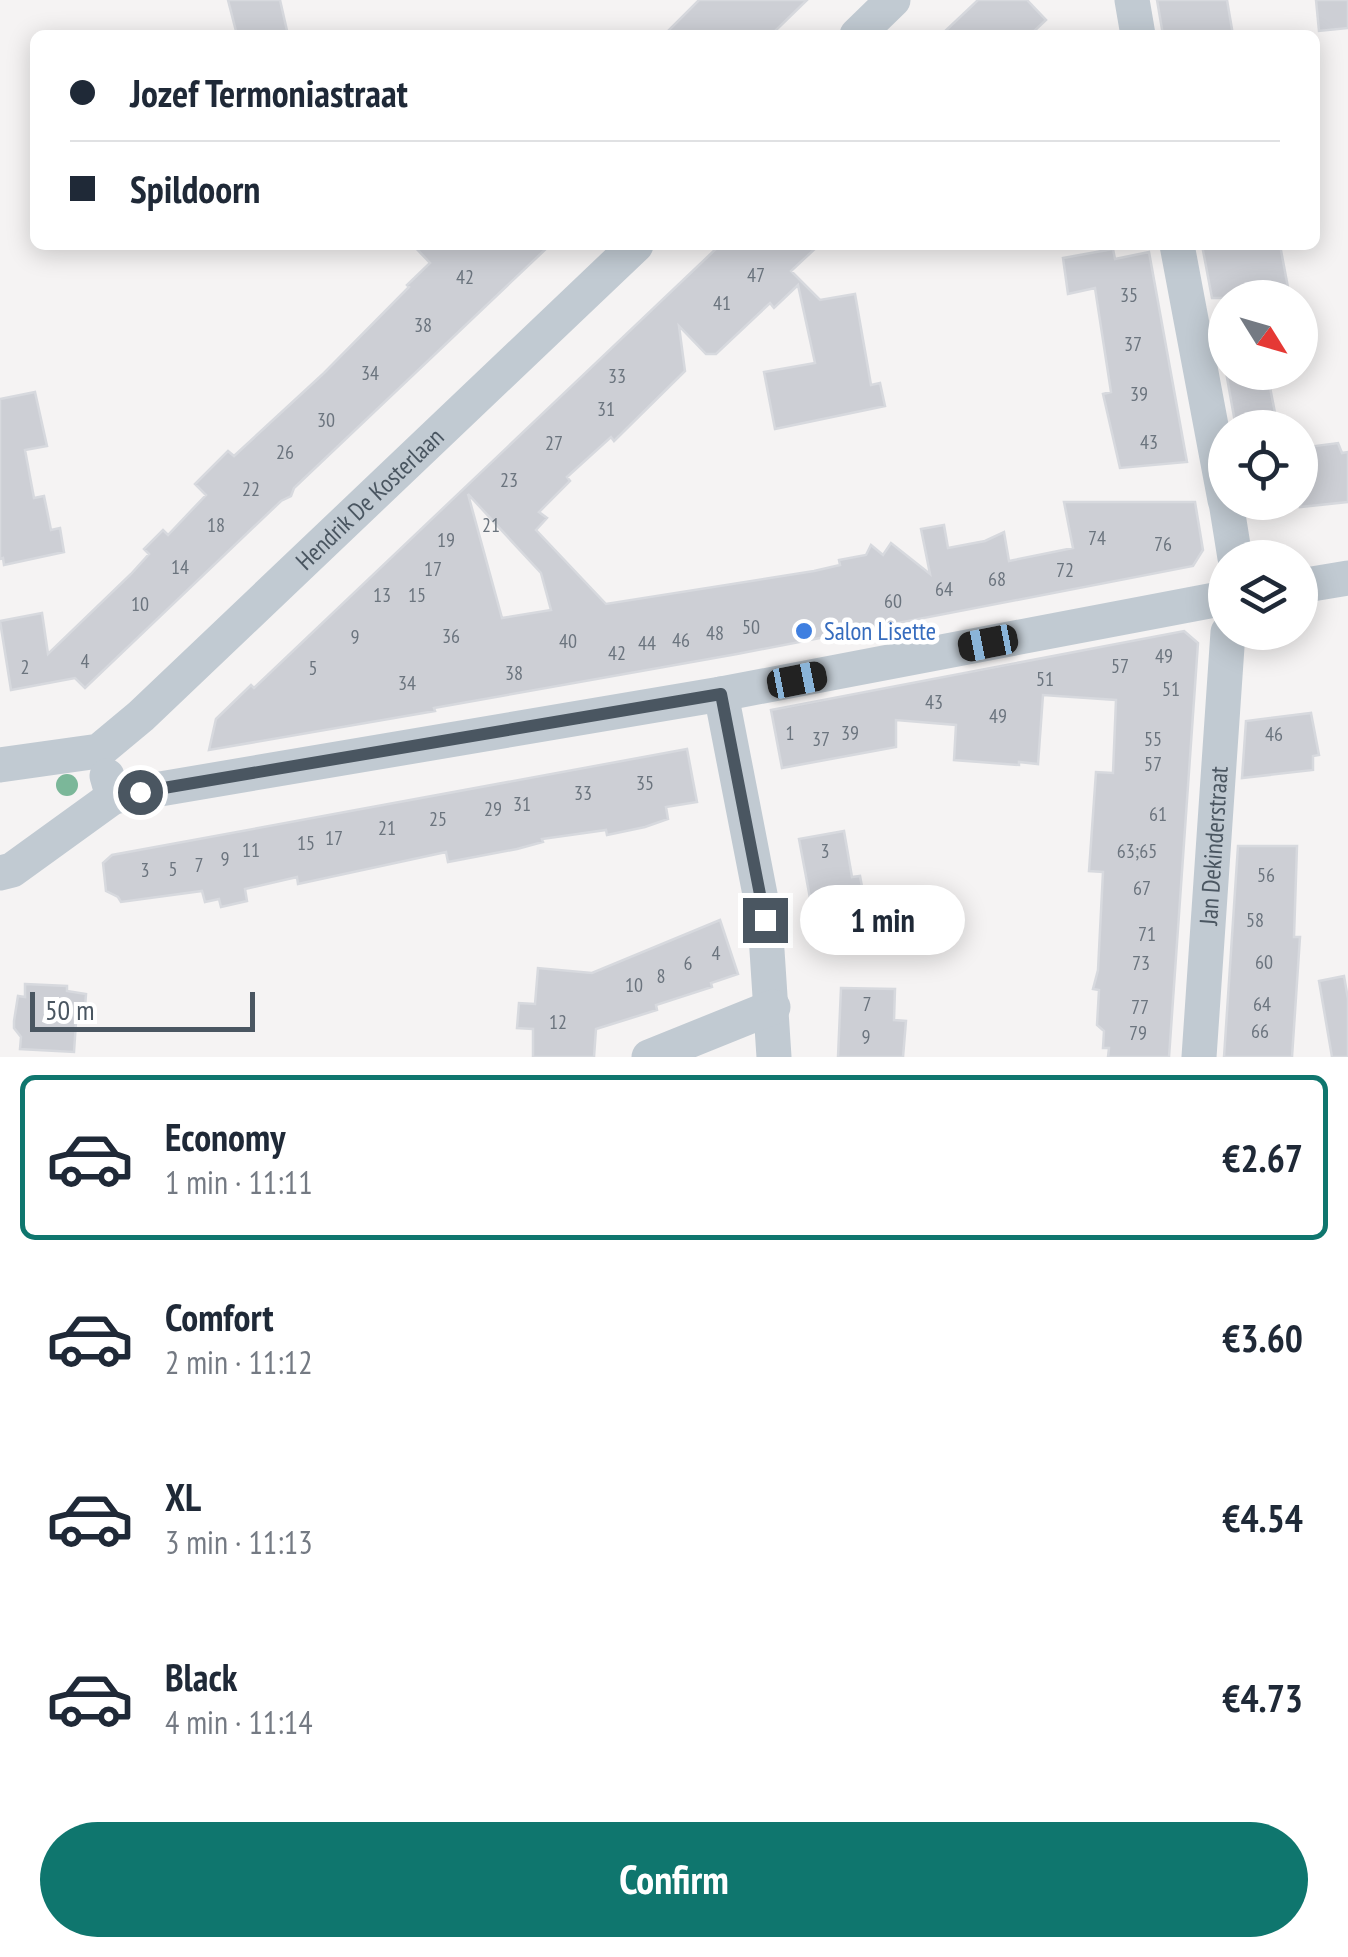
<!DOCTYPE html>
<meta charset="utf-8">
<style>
body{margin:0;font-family:"PT Sans Narrow",sans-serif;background:#f6f6f7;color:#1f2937;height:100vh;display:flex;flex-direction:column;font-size:38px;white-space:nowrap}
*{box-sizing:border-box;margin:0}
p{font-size:32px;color:#747a83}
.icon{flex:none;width:55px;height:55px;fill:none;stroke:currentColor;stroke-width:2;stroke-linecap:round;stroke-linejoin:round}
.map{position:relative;height:1057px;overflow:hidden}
.side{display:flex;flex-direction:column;background:#fff;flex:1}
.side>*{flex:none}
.banner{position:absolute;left:30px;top:30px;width:1290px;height:220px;border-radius:15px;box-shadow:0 5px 25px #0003;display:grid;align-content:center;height:220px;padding:0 40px;background:#fff}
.needle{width:65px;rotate:127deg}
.tools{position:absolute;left:1208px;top:280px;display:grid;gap:20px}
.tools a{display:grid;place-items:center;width:110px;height:110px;border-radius:50%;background:#fff;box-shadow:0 5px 25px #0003;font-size:50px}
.scale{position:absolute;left:30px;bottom:25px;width:225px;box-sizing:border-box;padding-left:10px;border:5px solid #4a5661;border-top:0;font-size:28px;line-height:35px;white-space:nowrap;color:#4a5661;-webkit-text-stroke:8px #fff;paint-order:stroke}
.end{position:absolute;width:45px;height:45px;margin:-22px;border:12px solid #4a5661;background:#fff;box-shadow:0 0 0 5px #fff}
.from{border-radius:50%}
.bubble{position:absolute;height:70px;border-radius:35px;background:#fff;box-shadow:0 5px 25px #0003;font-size:32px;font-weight:700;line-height:70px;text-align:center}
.car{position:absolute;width:30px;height:60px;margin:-30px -15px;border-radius:12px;box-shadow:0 0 8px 2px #0007;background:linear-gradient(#222 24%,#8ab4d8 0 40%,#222 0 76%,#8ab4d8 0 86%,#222 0)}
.banner b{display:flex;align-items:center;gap:35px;height:95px;font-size:38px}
.banner b+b{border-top:2px solid #e0e1e3}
.banner i{width:25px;height:25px;background:#1f2937}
ul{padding:18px 0 0;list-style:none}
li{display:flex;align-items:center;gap:30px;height:165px;margin:0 20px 15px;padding:0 20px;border:5px solid transparent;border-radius:15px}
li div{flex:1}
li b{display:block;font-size:38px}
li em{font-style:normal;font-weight:700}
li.selected{border-color:#0f766e}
li>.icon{width:90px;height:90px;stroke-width:1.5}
.action{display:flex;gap:20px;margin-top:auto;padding:20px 40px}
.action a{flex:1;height:115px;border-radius:60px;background:#0f766e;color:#fff;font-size:40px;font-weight:700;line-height:115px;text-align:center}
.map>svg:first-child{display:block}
.building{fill:#cdcfd5;stroke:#d7d9de;stroke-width:2.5;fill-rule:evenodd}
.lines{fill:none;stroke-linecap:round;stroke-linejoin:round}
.street{stroke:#c1cad2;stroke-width:35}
.tree{fill:#7bb799}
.route{stroke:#4a5661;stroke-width:12}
.shop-dot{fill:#3f7fe0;stroke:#fff;stroke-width:4}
.labels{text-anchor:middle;stroke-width:9;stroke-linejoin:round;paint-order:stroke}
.number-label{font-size:20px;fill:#6b747e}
.street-label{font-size:25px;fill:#4a5661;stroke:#fff}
.shop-label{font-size:25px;fill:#366cbe;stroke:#fff;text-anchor:start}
</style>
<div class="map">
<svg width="1348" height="1057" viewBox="0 0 1348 1057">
<rect width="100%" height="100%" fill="#f5f3f3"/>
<path class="building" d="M228,0h52l8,35h-51z
M699,0h108l-36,35h-107z
M978,0h49l19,20 -16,15h-89z
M1157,0h70l6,35h-70z
M1316,0h32v28l-29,3z
M413,245h137l-256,243 -3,8 -10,5 -196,187 -10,-10 -64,12 -11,-69 42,-8 6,41 83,-80 18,-20 -5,-5 19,-19 5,5 38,-40 -11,-11 33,-33 6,5 90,-83 85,-86 -2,-2 23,-22z
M720,245h99l-28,26 29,29 35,-6 16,91 9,-2 5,23 -110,23 -11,-57 51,-9 -17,-78 -24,23 -4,-5 -54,51h-10l-27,-28 6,45 -71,70 -3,-4 -44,40 3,4 -31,31 8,6 -11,12 70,74 208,-33 26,-6 -1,-5 27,-5 5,-10 12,10 8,-12 39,31 -9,-45 23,-4 4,23 37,-7 19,-9 5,29 64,-13 -9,-46h131l8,48 -10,16 -456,88 -303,54 1,3 -226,39 7,-31 35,-34 3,3zM468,494l73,79 10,37 -49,8z
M1202,245h78l10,53h-78z
M1113,249l2,10 34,-7 38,210 -67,6 -17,-74 8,-2 -16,-104 -27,6 -5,-36z
M1226,372h41l11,56h-42z
M35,392l12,54 -22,4 9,48 10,-2 7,34 9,-2 4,24 -60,13 -1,-7 -3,1v-160z
M1338,443l4,10 6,-1v50l-48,5v-59z
M1184,631l14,12 -29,414h-61l1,-9h-6l1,-17 -7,-6 2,-35 -6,-1 5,-19 5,-98 -14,-1 7,-99 17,1 3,-73 -73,-5 -5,69 -19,-2v3l-65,-5 2,-35 -60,-5v27l-114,21 -11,-58z
M1311,713l8,42 -6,1v14l-71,8 4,-57z
M687,749l10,53 -31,5 2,12 -23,8 -38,8 -1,-5 -64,9 1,3 -26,7 -69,13 -2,-10 -148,32 -1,-7 -52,12 2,12 -26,6 -2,-8 -14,3 -3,-11 -81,11 -3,-5 -12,-6 -3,-28 9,-8z
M844,831l8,46 8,-1 6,32 -7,1 4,24 -45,8 -19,-102z
M1238,846h59l-3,91h6l-8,120h-68z
M720,920l18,54 -27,9 1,4 -56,18 1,5 -61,19 -2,28h-61v-28l-16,-1 2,-25 16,1 3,-36 54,5z
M1344,976l4,23v58h-16l-13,-76z
M25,984l42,2v5l19,3 -2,28h-8l-2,30 -54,-3 1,-12 -7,-9v-7l4,-25 7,1z
M841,988l54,1 -1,31 12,1 -3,36h-65z"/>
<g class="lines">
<g class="street">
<path d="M1132,0l6,35"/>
<path d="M857,35l36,-35"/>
<path d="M1177,245l48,255"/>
<path d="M1226,502l9,56"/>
<path d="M1300,586l48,-8"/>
<path d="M721,694l44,226 9,137"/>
<path id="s1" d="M0,765l99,-14 42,-35 495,-471"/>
<path d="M113,797l608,-103 504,-96"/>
<path d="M0,873l12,-3 101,-73 -6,-21"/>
<path d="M649,1057l124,-50"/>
<path id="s2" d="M1199,1057l29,-425"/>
</g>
</g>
<circle class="tree" cx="67" cy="785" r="11"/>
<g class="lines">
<path class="route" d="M140,792l581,-98 44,226"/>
</g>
<circle class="shop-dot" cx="804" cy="631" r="10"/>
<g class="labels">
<g class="number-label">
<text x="756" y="282">47</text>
<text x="465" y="284">42</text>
<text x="1129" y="302">35</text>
<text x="722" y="310">41</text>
<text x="423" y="332">38</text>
<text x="1133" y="351">37</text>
<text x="370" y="380">34</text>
<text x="617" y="383">33</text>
<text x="1139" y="401">39</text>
<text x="606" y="416">31</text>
<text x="326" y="427">30</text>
<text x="1149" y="449">43</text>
<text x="554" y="450">27</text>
<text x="285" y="459">26</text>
<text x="509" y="487">23</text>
<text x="251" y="496">22</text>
<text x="216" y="532">18</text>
<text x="491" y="532">21</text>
<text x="1097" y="545">74</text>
<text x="446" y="547">19</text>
<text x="1163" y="551">76</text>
<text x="180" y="574">14</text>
<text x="433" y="576">17</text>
<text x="1065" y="577">72</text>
<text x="997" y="586">68</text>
<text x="944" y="596">64</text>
<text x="382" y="602">13</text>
<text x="417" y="602">15</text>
<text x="893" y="608">60</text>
<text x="140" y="611">10</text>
<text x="751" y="634">50</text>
<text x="715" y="640">48</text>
<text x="451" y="643">36</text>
<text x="355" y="644">9</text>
<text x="681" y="647">46</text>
<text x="568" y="648">40</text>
<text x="647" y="650">44</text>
<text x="617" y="660">42</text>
<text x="1164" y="663">49</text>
<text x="85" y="668">4</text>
<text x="1120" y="673">57</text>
<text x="25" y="674">2</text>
<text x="313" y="675">5</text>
<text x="514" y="680">38</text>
<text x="1045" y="686">51</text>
<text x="407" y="690">34</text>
<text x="1171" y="696">51</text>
<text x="934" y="709">43</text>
<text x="998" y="723">49</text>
<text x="790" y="740">1</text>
<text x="850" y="740">39</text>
<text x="1274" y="741">46</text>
<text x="821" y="746">37</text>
<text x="1153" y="746">55</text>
<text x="1153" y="771">57</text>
<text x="645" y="790">35</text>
<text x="583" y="800">33</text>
<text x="522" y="811">31</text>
<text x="493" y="816">29</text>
<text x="1158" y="821">61</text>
<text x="438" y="826">25</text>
<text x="387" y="835">21</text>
<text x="334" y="845">17</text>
<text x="306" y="850">15</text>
<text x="251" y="857">11</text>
<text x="825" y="858">3</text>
<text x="1137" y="858">63;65</text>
<text x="225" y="866">9</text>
<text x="199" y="872">7</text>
<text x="173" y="876">5</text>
<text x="145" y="877">3</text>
<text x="1266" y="882">56</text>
<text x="1142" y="895">67</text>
<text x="1255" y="927">58</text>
<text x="1147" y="941">71</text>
<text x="716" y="960">4</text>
<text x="1264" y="969">60</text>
<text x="688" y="970">6</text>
<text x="1141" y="970">73</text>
<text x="661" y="983">8</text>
<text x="634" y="992">10</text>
<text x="867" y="1011">7</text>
<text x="1262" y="1011">64</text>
<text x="1140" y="1014">77</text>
<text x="558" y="1029">12</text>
<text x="1260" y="1038">66</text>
<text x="1138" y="1040">79</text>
<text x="866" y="1044">9</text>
</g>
<g class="street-label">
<text dy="9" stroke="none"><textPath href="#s1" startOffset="470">Hendrik De Kosterlaan</textPath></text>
<text dy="9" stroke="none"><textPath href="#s2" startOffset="212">Jan Dekinderstraat</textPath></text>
</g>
<g class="shop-label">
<text x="824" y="640">Salon Lisette</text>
</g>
</g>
</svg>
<div class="tools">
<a><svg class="needle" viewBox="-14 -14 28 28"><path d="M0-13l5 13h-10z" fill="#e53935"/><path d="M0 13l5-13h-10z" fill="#747a83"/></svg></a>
<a><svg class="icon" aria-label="locate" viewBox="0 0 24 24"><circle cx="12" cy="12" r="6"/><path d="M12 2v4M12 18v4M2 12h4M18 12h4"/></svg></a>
<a><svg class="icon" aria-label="layers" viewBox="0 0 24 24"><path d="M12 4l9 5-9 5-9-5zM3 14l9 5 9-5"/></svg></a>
</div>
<div class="scale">50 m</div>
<i class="end from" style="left:140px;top:792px"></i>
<i class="end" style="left:765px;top:920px"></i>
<div class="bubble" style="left:800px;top:885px;width:165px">1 min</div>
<i class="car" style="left:988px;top:643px;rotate:259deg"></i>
<i class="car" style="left:797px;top:680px;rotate:79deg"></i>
<div class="banner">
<b><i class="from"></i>Jozef Termoniastraat</b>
<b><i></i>Spildoorn</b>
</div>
</div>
<section class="side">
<ul>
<li class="selected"><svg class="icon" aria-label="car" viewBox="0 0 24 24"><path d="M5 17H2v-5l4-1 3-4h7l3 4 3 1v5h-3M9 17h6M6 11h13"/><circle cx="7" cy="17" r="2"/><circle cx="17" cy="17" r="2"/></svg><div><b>Economy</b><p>1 min · 11:11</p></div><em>€2.67</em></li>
<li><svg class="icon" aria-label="car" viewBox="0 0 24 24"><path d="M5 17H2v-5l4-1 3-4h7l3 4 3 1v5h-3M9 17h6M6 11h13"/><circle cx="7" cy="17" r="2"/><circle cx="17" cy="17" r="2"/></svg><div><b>Comfort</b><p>2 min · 11:12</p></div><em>€3.60</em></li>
<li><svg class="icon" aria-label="car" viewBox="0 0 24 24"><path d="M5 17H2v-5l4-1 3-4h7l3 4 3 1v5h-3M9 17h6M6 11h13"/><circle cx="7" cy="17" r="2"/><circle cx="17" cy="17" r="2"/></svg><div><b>XL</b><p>3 min · 11:13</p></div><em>€4.54</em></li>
<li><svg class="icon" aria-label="car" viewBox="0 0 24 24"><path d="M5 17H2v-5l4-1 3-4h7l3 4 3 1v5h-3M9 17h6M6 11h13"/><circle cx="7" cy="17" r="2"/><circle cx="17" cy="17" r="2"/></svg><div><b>Black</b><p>4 min · 11:14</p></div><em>€4.73</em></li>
</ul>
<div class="action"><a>Confirm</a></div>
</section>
